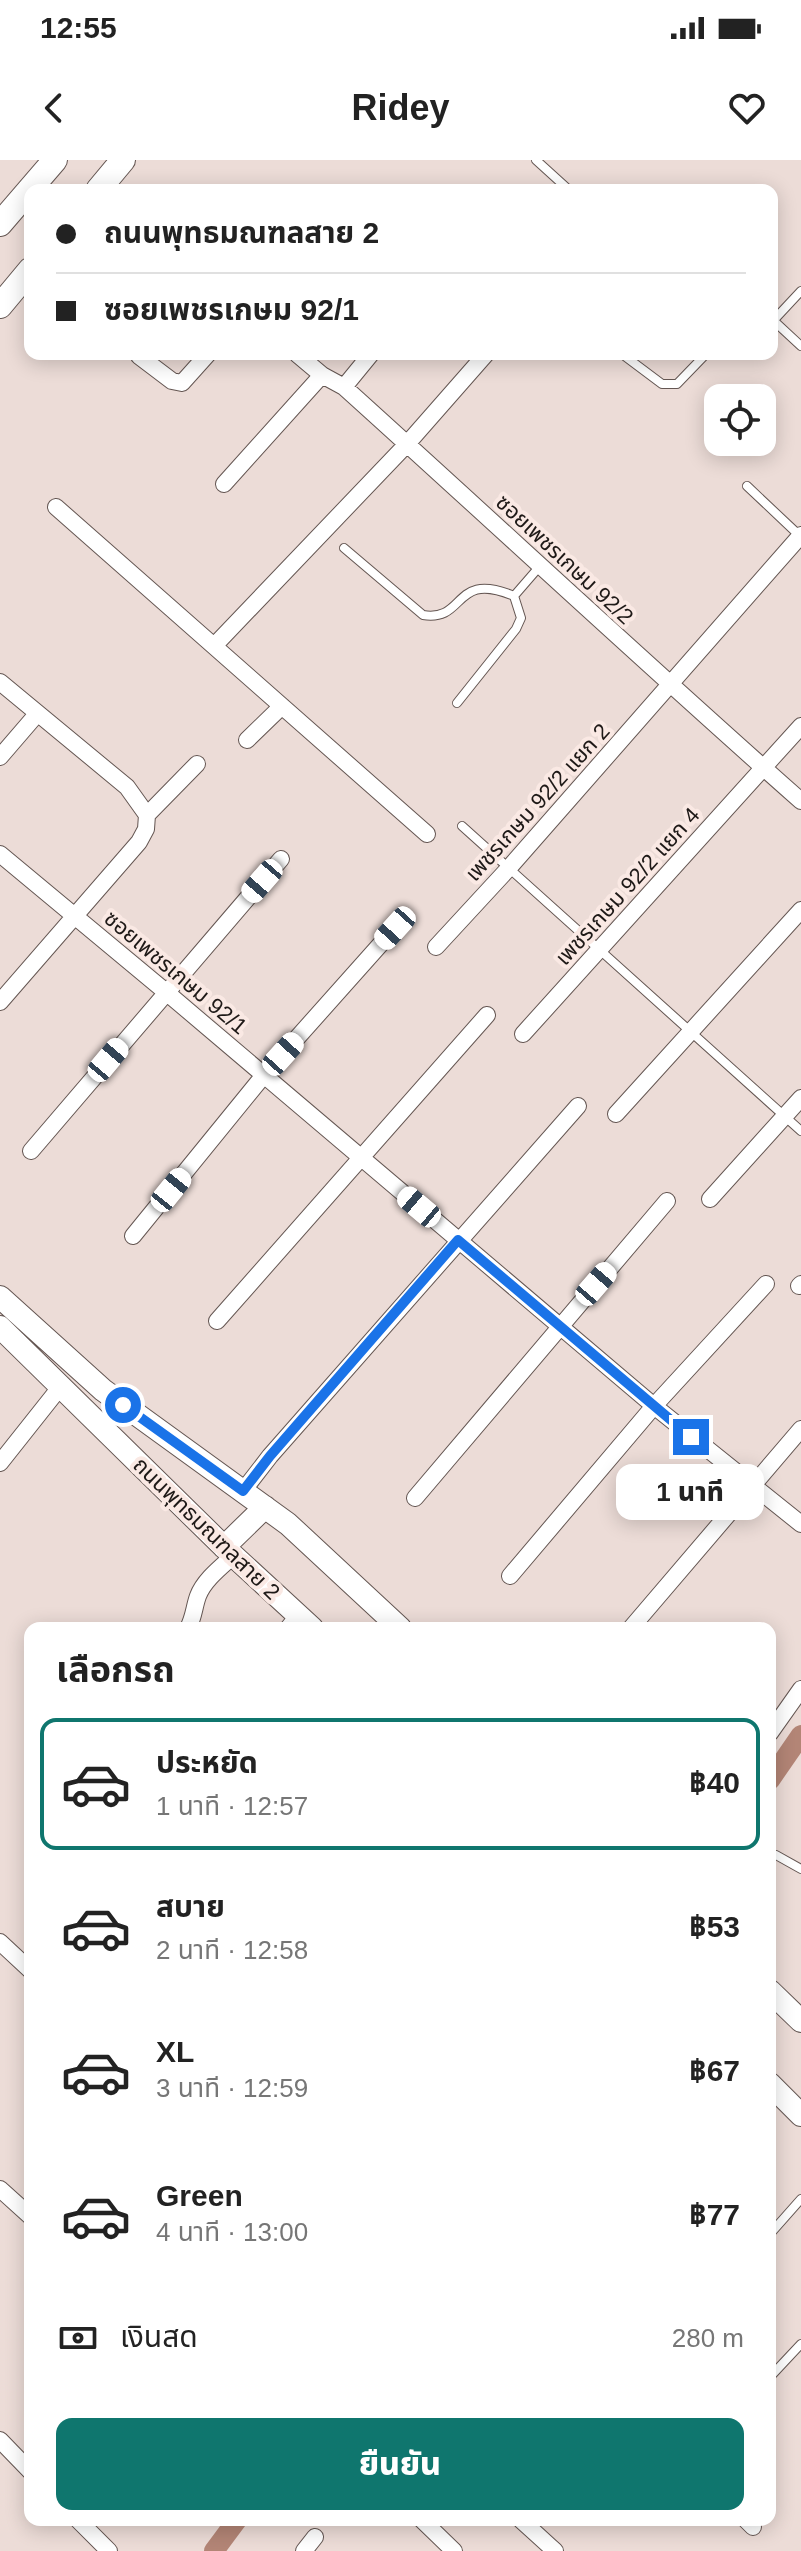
<!DOCTYPE html>
<html lang="th">
<meta charset="utf-8">
<style>
body{margin:0;font-family:Arial,"Noto Sans Thai",sans-serif;background:#f2f2f2;color:#222;height:100vh;display:flex;flex-direction:column;font-size:30px;white-space:nowrap}
*{box-sizing:border-box;margin:0}
p{font-size:26px;color:#767676}
.icon{flex:none;width:44px;height:44px;fill:none;stroke:currentColor;stroke-width:2;stroke-linecap:round;stroke-linejoin:round}
.map{position:relative;flex:1;overflow:hidden}
.side{position:absolute;left:24px;top:1462px;width:752px;height:904px;display:flex;flex-direction:column;background:#fff;border-radius:16px;box-shadow:0 4px 20px #0003}
.side>*{flex:none}
.guide{position:absolute;left:24px;top:24px;width:754px;height:176px;border-radius:16px;box-shadow:0 4px 20px #0003;display:grid;align-content:center;height:176px;padding:0 32px;background:#fff}
.controls{position:absolute;left:704px;top:224px;display:grid;gap:16px}
.controls a{display:grid;place-items:center;width:72px;height:72px;border-radius:16px;background:#fff;box-shadow:0 4px 20px #0003;font-size:40px}
.end{position:absolute;width:36px;height:36px;margin:-18px;border:10px solid #1a73e8;background:#fff;box-shadow:0 0 0 4px #fff}
.from{border-radius:50%}
.bubble{position:absolute;height:56px;border-radius:16px;background:#fff;box-shadow:0 4px 20px #0003;font-size:26px;font-weight:800;line-height:56px;text-align:center}
.car{position:absolute;width:24px;height:48px;margin:-24px -12px;border-radius:10px;box-shadow:0 0 6px 2px #0007;background:linear-gradient(#fff 24%,#345 0 40%,#fff 0 76%,#345 0 86%,#fff 0)}
.guide b{display:flex;align-items:center;gap:28px;height:76px;font-size:30px}
.guide b+b{border-top:2px solid #e0e0e0}
.guide i{width:20px;height:20px;background:#222}
ul{padding:0;list-style:none}
li{display:flex;align-items:center;gap:24px;height:132px;margin:0 16px 12px;padding:0 16px;border:4px solid transparent;border-radius:16px}
li div{flex:1}
li b{display:block;font-size:30px}
li em{font-style:normal;font-weight:800}
li.current{border-color:#0f766e}
li>.icon{width:72px;height:72px;stroke-width:1.5}
h2{padding:0 32px;font-size:36px;line-height:96px}
.pay{display:flex;align-items:center;gap:20px;height:88px;padding:0 32px;font-size:30px}
.pay p{margin-inline-start:auto}
.cta{display:flex;gap:16px;margin-top:auto;padding:16px 32px}
.cta a{flex:1;height:92px;border-radius:16px;background:#0f766e;color:#fff;font-size:32px;font-weight:800;line-height:92px;text-align:center}
.status{display:flex;justify-content:space-between;align-items:center;height:56px;padding:0 40px;background:#fff;direction:ltr}
.status svg{height:22px;fill:currentColor}
header{display:flex;justify-content:space-between;align-items:center;height:104px;padding:0 32px;background:#fff;font-size:36px;font-weight:800}
.map>svg:first-child{display:block}
.lines{fill:none;stroke-linecap:round;stroke-linejoin:round}
.canal{stroke:#b38576;stroke-width:20}
.lane-casing{stroke:#645652;stroke-width:10}
.street-casing{stroke:#645652;stroke-width:18}
.secondary-casing{stroke:#645652;stroke-width:24}
.primary-casing{stroke:#645652;stroke-width:26}
.lane{stroke:#fff;stroke-width:8}
.street{stroke:#fff;stroke-width:16}
.secondary{stroke:#fff;stroke-width:22}
.primary{stroke:#fff;stroke-width:24}
.route{stroke:#1a73e8;stroke-width:10}
.labels{text-anchor:middle;stroke-width:8;stroke-linejoin:round;paint-order:stroke}
.street-label{font-size:22px;fill:#1e1917;stroke:#fae9e4}
</style>
<div class="status"><b>12:55</b><svg viewBox="0 0 49 12"><path d="M0 12V9h3v3zM5 12V6h3v6zM10 12V3h3v9zM15 12V0h3v12zM26 1h20v11H26zM47 4h2v5h-2z"/></svg></div>
<header><svg class="icon" aria-label="back" viewBox="0 0 24 24"><path d="M15 5l-7 7 7 7"/></svg>Ridey<svg class="icon" aria-label="heart" viewBox="0 0 24 24"><path d="M12 20l-8-8c-3-5 5-10 8-4 3-6 11-1 8 4z"/></svg></header>
<div class="map">
<svg width="801" height="2391" viewBox="0 0 801 2391">
<rect width="100%" height="100%" fill="#ecdcd7"/>
<g class="lines">
<path class="canal" d="M770,1620l31,-45
M214,2391l23,-31"/>
<g class="lane-casing">
<path id="lane" d="M536,0l33,30
M774,161l27,25
M772,162l29,-31
M622,194l40,30h15l29,-30
M747,326l54,51
M344,388l79,67c44,7 29,-45 91,-19l26,-30
M457,543l59,-74 5,-11 -7,-22
M462,666l339,305
M283,1468l12,-15
M776,1695l25,14
M770,2074l31,-35
M770,2217l31,-33"/>
</g>
<g class="street-casing">
<path id="street" d="M297,194l25,21 22,12c153,138 303,278 457,414
M139,196l33,25 10,2 26,-29
M344,227l27,-33
M224,324l98,-109
M56,347l371,327
M214,486l193,-202 79,-90
M0,522l127,105 20,28
M247,580l35,-34
M0,597l37,-43
M0,694l166,138 488,414 147,118
M436,787l72,-78 293,-334
M0,842l139,-160 7,-13 1,-14 50,-51
M523,874l278,-308
M616,954l185,-204
M31,991l250,-292
M710,1039l91,-101
M133,1076l131,-161 131,-147
M799,1126l2,-2
M217,1161l270,-306
M0,1303l61,-77
M243,1331l27,-35 308,-350
M415,1338l252,-297
M510,1416l144,-170 112,-122
M188,1468c6,-11 6,-21 10,-32 6,-16 23,-29 35,-40
M631,1468l170,-199
M770,1573l31,-44
M0,1782l30,28
M0,2029l30,27
M0,2280l30,31
M78,2360l31,31
M422,2360l32,31
M521,2360l34,31
M746,2360l7,7
M304,2391l11,-14"/>
</g>
<g class="secondary-casing">
<path id="secondary" d="M0,1137l103,93 185,134 112,104
M0,1167l224,220 88,81
M224,1387l41,-40
M770,1831l31,30
M770,1924l31,31"/>
</g>
<g class="primary-casing">
<path id="primary" d="M98,30l25,-30
M0,64l55,-64
M0,146l30,-36"/>
</g>
<use href="#lane" class="lane"/>
<use href="#street" class="street"/>
<use href="#secondary" class="secondary"/>
<use href="#primary" class="primary"/>
</g>
<g class="lines">
<path class="route" d="M123,1245l120,86 27,-35 188,-216 233,197"/>
</g>
<g class="labels">
<g class="street-label">
<text transform="translate(565 399) rotate(43)" y="8">ซอยเพชรเกษม 92/2</text>
<text transform="translate(537 642) rotate(-48)" y="8">เพชรเกษม 92/2 แยก 2</text>
<text transform="translate(627 726) rotate(-48)" y="8">เพชรเกษม 92/2 แยก 4</text>
<text transform="translate(176 812) rotate(40)" y="8">ซอยเพชรเกษม 92/1</text>
<text transform="translate(207 1368) rotate(44)" y="8">ถนนพุทธมณฑลสาย 2</text>
</g>
</g>
</svg>
<div class="controls">
<a><svg class="icon" aria-label="locate" viewBox="0 0 24 24"><circle cx="12" cy="12" r="6"/><path d="M12 2v4M12 18v4M2 12h4M18 12h4"/></svg></a>
</div>
<i class="end from" style="left:123px;top:1245px"></i>
<i class="end" style="left:691px;top:1277px"></i>
<div class="bubble" style="left:616px;top:1304px;width:148px">1 นาที</div>
<i class="car" style="left:262px;top:721px;rotate:221deg"></i>
<i class="car" style="left:395px;top:768px;rotate:222deg"></i>
<i class="car" style="left:283px;top:894px;rotate:42deg"></i>
<i class="car" style="left:108px;top:900px;rotate:40deg"></i>
<i class="car" style="left:171px;top:1030px;rotate:39deg"></i>
<i class="car" style="left:419px;top:1047px;rotate:310deg"></i>
<i class="car" style="left:596px;top:1124px;rotate:41deg"></i>
<div class="guide">
<b><i class="from"></i>ถนนพุทธมณฑลสาย 2</b>
<b><i></i>ซอยเพชรเกษม 92/1</b>
</div>
<section class="side">
<h2>เลือกรถ</h2>
<ul>
<li class="current"><svg class="icon" aria-label="car" viewBox="0 0 24 24"><path d="M5 17H2v-5l4-1 3-4h7l3 4 3 1v5h-3M9 17h6M6 11h13"/><circle cx="7" cy="17" r="2"/><circle cx="17" cy="17" r="2"/></svg><div><b>ประหยัด</b><p>1 นาที · 12:57</p></div><em>฿40</em></li>
<li><svg class="icon" aria-label="car" viewBox="0 0 24 24"><path d="M5 17H2v-5l4-1 3-4h7l3 4 3 1v5h-3M9 17h6M6 11h13"/><circle cx="7" cy="17" r="2"/><circle cx="17" cy="17" r="2"/></svg><div><b>สบาย</b><p>2 นาที · 12:58</p></div><em>฿53</em></li>
<li><svg class="icon" aria-label="car" viewBox="0 0 24 24"><path d="M5 17H2v-5l4-1 3-4h7l3 4 3 1v5h-3M9 17h6M6 11h13"/><circle cx="7" cy="17" r="2"/><circle cx="17" cy="17" r="2"/></svg><div><b>XL</b><p>3 นาที · 12:59</p></div><em>฿67</em></li>
<li><svg class="icon" aria-label="car" viewBox="0 0 24 24"><path d="M5 17H2v-5l4-1 3-4h7l3 4 3 1v5h-3M9 17h6M6 11h13"/><circle cx="7" cy="17" r="2"/><circle cx="17" cy="17" r="2"/></svg><div><b>Green</b><p>4 นาที · 13:00</p></div><em>฿77</em></li>
</ul>
<div class="pay"><svg class="icon" aria-label="cash" viewBox="0 0 24 24"><path d="M3 7h18v10H3z"/><circle cx="12" cy="12" r="2"/></svg>เงินสด<p>280 m</p></div>
<div class="cta"><a>ยืนยัน</a></div>
</section>
</div>
